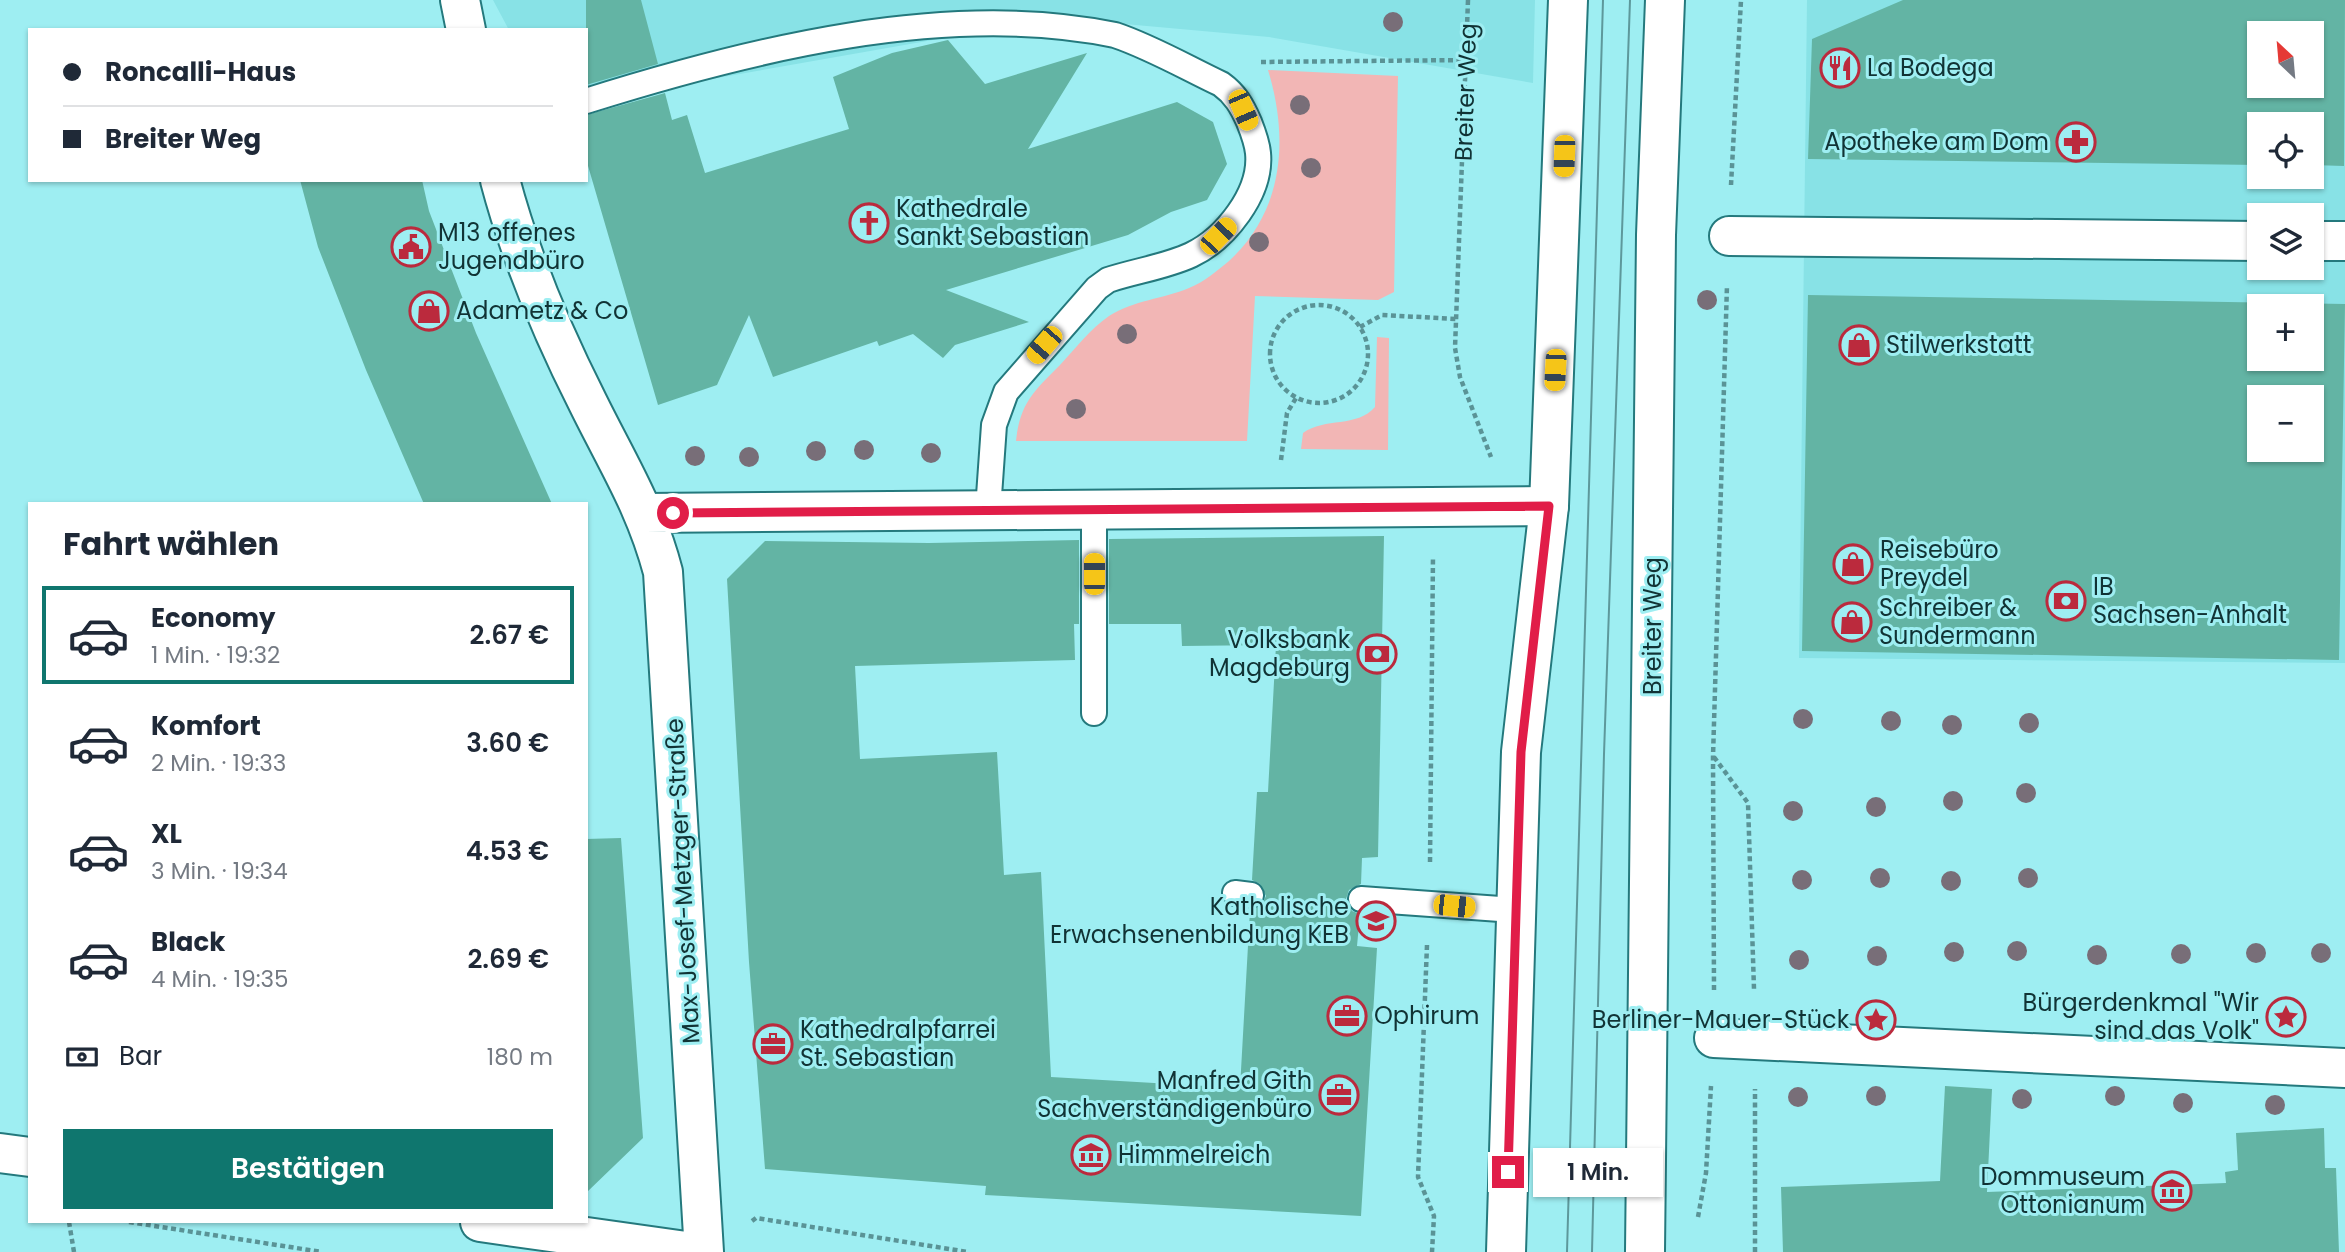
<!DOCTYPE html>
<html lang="de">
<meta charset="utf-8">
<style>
body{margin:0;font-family:Poppins,sans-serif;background:#f2f2f3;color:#1f2937;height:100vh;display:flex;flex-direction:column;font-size:26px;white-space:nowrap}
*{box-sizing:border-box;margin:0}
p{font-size:23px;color:#747a83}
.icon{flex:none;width:38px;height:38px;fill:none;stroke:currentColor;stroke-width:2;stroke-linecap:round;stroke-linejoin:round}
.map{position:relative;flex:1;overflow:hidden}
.side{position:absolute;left:28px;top:502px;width:560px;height:721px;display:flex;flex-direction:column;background:#fff;border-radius:0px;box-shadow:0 2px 5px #0004}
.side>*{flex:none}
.banner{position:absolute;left:28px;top:28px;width:560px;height:154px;border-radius:0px;box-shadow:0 2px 5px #0004;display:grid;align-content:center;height:154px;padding:0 35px;background:#fff}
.needle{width:46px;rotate:334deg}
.fabs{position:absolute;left:2247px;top:21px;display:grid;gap:14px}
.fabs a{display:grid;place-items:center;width:77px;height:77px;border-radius:0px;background:#fff;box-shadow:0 2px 5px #0004;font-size:35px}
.end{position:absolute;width:32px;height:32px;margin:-16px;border:9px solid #e11d48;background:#fff;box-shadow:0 0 0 4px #fff}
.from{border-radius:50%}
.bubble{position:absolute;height:49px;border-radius:0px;background:#fff;box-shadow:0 2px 5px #0004;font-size:23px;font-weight:600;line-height:49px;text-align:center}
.car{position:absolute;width:21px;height:42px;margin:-21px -10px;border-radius:9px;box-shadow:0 0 5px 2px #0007;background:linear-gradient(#f5c518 24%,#345 0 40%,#f5c518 0 76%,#345 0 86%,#f5c518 0)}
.banner b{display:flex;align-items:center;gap:24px;height:66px;font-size:26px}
.banner b+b{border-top:2px solid #e0e1e3}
.banner i{width:18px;height:18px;background:#1f2937}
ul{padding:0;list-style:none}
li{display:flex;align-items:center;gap:21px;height:98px;margin:0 14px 10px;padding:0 21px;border:4px solid transparent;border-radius:0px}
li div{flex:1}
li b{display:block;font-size:26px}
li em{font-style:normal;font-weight:600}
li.on{border-color:#0f766e}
li>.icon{width:63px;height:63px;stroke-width:1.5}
h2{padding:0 35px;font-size:32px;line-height:84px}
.pay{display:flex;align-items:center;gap:18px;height:77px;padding:0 35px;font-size:26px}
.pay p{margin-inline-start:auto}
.cta{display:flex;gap:14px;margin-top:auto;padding:14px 35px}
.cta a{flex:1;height:80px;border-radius:0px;background:#0f766e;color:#fff;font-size:28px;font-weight:600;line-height:80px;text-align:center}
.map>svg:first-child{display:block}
.built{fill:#88e2e6;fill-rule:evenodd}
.green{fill:#f2b6b5}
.building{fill:#63b4a4;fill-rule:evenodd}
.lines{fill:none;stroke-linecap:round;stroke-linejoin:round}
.service-casing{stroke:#24797d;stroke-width:28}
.pedestrian-casing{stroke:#24797d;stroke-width:42}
.minor-casing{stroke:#24797d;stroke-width:42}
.tertiary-casing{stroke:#24797d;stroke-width:42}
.path{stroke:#5a9396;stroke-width:4.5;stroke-dasharray:5 3.5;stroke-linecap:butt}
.service{stroke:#fff;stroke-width:24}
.pedestrian{stroke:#fff;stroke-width:38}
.minor{stroke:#fff;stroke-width:38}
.tertiary{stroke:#fff;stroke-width:38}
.tram{stroke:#5d989b;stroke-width:2}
.tree{fill:#786e78}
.route{stroke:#e11d48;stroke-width:9}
.labels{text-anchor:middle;stroke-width:6;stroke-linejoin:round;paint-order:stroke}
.poi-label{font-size:24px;fill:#113335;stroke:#9eeef2;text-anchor:start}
.street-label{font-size:24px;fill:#113335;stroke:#9eeef2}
</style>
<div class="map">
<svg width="2345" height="1252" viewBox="0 0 2345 1252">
<rect width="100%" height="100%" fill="#9eeef2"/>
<path class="built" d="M493,0h1042l-2,83 -264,-46 -211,-19 -472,83v-71h-77z
M1807,0h538v663l-546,-5zM2259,33h53v53h-53zM2259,124h53v53h-53zM2259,215h53v53h-53zM2259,306h53v53h-53zM2259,397h53v53h-53z"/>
<path class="green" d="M1268,70l130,6 -4,216 -16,8 -123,-4 -8,145h-231c4,-38 18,-50 44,-76 16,-17 30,-36 49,-49 25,-16 54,-17 80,-28 15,-6 28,-17 40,-27 55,-51 60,-122 39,-191z
M1377,337l12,1 -1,112 -87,-1 2,-16c22,-16 54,-5 72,-26z"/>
<path class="building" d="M586,0h55l17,64 -72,21z
M1903,0h442l-1,166 -32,-1v-41h-53v41l-451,-6 4,-120zM2259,33h53v53h-53z
M948,40l37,44 102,-31 -59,96 149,-47 36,20 14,42 -20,36 -36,12 -43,23 -182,55 83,32 -74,23 -12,13 -30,-24 -34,12 -2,-5 -104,36 -24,-62 -32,70 -59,20 -72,-246v-44l79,-22 7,27 15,-5 18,58 144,-44 -16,-52 59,-24z
M300,180h122l7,31 47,122 76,171h-128l-58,-134 -48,-123z
M1808,295l537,9 -6,356 -537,-9zM2259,306h53v53h-53zM2259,397h53v53h-53z
M1384,536l-6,321 -16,1 -1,26 -12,6 -3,9 6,12 8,3 -3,32 20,2 -16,268 -376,-21 1,-9 -221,-17 -16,-207 -22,-383 38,-38 164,2 150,-3v84h-5l1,36 -220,6 5,93 137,-7 7,123 37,-3 10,205 189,11 10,-178 12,-6 4,-8 -6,-12 -8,-4 5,-88h11l8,-147 -94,1 -1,-22h-72v-85z
M621,838l22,300 -57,55v-354z
M1945,1086l47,3 -5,103 239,-9 -1,-11 13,-2 -2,-37 88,-5 1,40h11l3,84h-556l-2,-65 159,-6z"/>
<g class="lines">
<g class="service-casing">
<path id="service" d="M586,101c162,-51 360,-101 529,-66 36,12 72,33 106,49 14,10 21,22 28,38 4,10 8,20 9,31 4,40 -33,86 -67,102 -26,12 -56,16 -83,25l-11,8 -91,104 -12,33 -6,85
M1094,713v-204
M1235,893l16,2
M1361,899l153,11"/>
</g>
<g class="pedestrian-casing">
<path id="pedestrian" d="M1729,236l530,5
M2312,241h33
M1714,1038l631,30"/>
</g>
<g class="minor-casing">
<path id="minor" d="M460,0l6,30
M500,180c21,79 51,150 88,223 29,59 58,104 75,169l41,680
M645,513l904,-7
M0,1153l30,4
M480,1222l213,30"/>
</g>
<g class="tertiary-casing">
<path id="tertiary" d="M1506,1252l15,-500 28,-246 19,-506
M1645,1252l11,-1017 9,-235"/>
</g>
<path class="path" d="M1468,0l-13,348 5,29 31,80
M1261,62l205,-2
M1731,185l10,-185
M1270 354a49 49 0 1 1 98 0a49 49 0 1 1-98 0Z
M1360,327l22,-12 75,4
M1281,460l6,-47 9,-15
M1714,757l34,46 6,186
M1430,862l3,-306
M1427,945l-9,232 16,39 -2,36
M1714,990l-1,-233 14,-472
M1698,1217l8,-44 5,-87
M752,1221l4,-3 212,34
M69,1222l5,30
M129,1222l193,30
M1755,1252v-163"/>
<use href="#service" class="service"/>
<use href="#pedestrian" class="pedestrian"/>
<use href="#minor" class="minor"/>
<use href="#tertiary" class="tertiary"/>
<path class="tram" d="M1567,1252l36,-1252
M1592,1252l12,-498 26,-754"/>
</g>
<g class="tree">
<circle cx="1393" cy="22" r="10"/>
<circle cx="1300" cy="105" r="10"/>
<circle cx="1311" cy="168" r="10"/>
<circle cx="1259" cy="242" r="10"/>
<circle cx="1707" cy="300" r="10"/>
<circle cx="1127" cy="334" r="10"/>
<circle cx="1076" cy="409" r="10"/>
<circle cx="864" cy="450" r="10"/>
<circle cx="816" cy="451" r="10"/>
<circle cx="931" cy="453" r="10"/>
<circle cx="695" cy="456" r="10"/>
<circle cx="749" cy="457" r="10"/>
<circle cx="1803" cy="719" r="10"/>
<circle cx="1891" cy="721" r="10"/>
<circle cx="2029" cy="723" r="10"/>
<circle cx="1952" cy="725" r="10"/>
<circle cx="2026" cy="793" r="10"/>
<circle cx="1953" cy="801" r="10"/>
<circle cx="1876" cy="807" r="10"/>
<circle cx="1793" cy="811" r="10"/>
<circle cx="1880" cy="878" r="10"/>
<circle cx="2028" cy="878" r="10"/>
<circle cx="1802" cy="880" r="10"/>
<circle cx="1951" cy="881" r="10"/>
<circle cx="2017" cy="951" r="10"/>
<circle cx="1954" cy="952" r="10"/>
<circle cx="2256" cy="953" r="10"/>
<circle cx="2321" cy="953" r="10"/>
<circle cx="2181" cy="954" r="10"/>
<circle cx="2097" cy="955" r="10"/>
<circle cx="1877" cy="956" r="10"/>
<circle cx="1799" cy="960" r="10"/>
<circle cx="1876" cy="1096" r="10"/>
<circle cx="2115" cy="1096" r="10"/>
<circle cx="1798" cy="1097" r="10"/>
<circle cx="2022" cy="1099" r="10"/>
<circle cx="2183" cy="1103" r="10"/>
<circle cx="2275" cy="1105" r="10"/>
</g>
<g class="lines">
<path class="route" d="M673,513l876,-7 -28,246 -13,420"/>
</g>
<defs>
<g id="restaurant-ring" transform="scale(2.0125)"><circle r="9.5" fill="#9eeef2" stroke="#bb2a3d" stroke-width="1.5"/><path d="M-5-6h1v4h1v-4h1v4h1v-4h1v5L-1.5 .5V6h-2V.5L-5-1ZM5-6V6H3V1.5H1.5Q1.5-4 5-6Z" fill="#bb2a3d"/></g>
<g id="pharmacy-ring" transform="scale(2.0125)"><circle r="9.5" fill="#9eeef2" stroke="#bb2a3d" stroke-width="1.5"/><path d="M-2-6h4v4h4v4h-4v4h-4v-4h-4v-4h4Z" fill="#bb2a3d"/></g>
<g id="church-ring" transform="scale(2.0125)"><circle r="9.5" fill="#9eeef2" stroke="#bb2a3d" stroke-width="1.5"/><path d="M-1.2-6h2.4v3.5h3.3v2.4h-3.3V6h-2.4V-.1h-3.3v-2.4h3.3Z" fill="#bb2a3d"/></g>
<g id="civic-ring" transform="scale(2.0125)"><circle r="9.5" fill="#9eeef2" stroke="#bb2a3d" stroke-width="1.5"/><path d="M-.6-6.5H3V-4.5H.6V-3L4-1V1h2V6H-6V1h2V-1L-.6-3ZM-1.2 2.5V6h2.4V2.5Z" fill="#bb2a3d"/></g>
<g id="shop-ring" transform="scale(2.0125)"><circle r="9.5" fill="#9eeef2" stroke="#bb2a3d" stroke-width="1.5"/><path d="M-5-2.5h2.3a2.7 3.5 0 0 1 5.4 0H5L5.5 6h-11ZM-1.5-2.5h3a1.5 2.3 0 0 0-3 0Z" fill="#bb2a3d"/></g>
<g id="bank-ring" transform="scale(2.0125)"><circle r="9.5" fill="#9eeef2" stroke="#bb2a3d" stroke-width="1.5"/><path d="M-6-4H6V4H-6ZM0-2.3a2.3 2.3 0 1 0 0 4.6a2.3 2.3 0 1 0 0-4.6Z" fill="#bb2a3d"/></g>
<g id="school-ring" transform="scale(2.0125)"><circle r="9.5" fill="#9eeef2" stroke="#bb2a3d" stroke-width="1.5"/><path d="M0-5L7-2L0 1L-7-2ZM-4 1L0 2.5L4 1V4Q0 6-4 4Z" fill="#bb2a3d"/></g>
<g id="office-ring" transform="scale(2.0125)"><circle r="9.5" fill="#9eeef2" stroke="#bb2a3d" stroke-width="1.5"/><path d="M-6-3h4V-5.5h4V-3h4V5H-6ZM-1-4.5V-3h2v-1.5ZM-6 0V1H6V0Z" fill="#bb2a3d"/></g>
<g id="sight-ring" transform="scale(2.0125)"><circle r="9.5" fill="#9eeef2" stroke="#bb2a3d" stroke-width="1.5"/><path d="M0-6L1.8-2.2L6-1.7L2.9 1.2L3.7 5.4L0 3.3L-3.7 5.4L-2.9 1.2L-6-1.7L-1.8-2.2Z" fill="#bb2a3d"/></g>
<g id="museum-ring" transform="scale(2.0125)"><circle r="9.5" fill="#9eeef2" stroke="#bb2a3d" stroke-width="1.5"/><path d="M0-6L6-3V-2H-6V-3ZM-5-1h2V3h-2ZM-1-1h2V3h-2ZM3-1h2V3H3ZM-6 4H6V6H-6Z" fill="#bb2a3d"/></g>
</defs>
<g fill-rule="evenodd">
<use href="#restaurant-ring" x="1840" y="68"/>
<use href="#pharmacy-ring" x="2076" y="142"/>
<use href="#church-ring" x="869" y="223"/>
<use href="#civic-ring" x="411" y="247"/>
<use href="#shop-ring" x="429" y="311"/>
<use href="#shop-ring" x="1859" y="345"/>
<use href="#shop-ring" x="1853" y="564"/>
<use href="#bank-ring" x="2066" y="601"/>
<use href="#shop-ring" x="1852" y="622"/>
<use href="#bank-ring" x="1377" y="654"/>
<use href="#school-ring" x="1376" y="921"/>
<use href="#office-ring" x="1347" y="1016"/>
<use href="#sight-ring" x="2286" y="1017"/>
<use href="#sight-ring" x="1876" y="1020"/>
<use href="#office-ring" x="773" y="1044"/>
<use href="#office-ring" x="1339" y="1095"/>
<use href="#museum-ring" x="1091" y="1155"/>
<use href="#museum-ring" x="2172" y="1191"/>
</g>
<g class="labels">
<g class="poi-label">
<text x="1867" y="76">La Bodega</text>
<text x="2049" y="150" text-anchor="end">Apotheke am Dom</text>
<text x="896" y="217">Kathedrale<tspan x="896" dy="28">Sankt Sebastian</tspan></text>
<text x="438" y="241">M13 offenes<tspan x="438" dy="28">Jugendbüro</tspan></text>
<text x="456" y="319">Adametz &amp; Co</text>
<text x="1886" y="353">Stilwerkstatt</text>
<text x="1880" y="558">Reisebüro<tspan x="1880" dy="28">Preydel</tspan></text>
<text x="2093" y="595">IB<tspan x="2093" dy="28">Sachsen-Anhalt</tspan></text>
<text x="1879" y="616">Schreiber &amp;<tspan x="1879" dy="28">Sundermann</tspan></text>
<text x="1350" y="648" text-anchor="end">Volksbank<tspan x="1350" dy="28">Magdeburg</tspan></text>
<text x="1349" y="915" text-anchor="end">Katholische<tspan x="1349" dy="28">Erwachsenenbildung KEB</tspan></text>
<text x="2259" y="1011" text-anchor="end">Bürgerdenkmal "Wir<tspan x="2259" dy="28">sind das Volk"</tspan></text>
<text x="1374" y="1024">Ophirum</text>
<text x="1849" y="1028" text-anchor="end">Berliner-Mauer-Stück</text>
<text x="800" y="1038">Kathedralpfarrei<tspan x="800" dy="28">St. Sebastian</tspan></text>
<text x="1312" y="1089" text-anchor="end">Manfred Gith<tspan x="1312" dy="28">Sachverständigenbüro</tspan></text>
<text x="1118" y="1163">Himmelreich</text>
<text x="2145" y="1185" text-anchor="end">Dommuseum<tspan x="2145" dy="28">Ottonianum</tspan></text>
</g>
<g class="street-label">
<text transform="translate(1466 92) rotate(-88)" y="8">Breiter Weg</text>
<text transform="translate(1653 626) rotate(-90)" y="8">Breiter Weg</text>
<text transform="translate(683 881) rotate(-93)" y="8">Max-Josef-Metzger-Straße</text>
</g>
</g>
</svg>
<div class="fabs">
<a><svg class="needle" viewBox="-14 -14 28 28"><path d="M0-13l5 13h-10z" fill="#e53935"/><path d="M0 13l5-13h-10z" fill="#747a83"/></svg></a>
<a><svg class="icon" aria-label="locate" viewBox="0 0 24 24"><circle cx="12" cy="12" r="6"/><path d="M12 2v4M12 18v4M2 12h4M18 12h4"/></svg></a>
<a><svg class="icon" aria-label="layers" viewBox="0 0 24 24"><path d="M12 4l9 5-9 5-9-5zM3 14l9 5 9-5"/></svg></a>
<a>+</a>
<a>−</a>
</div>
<i class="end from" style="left:673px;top:513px"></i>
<i class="end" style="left:1508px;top:1172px"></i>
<div class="bubble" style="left:1533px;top:1148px;width:130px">1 Min.</div>
<i class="car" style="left:1243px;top:110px;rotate:157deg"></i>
<i class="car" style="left:1564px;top:156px;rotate:182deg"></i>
<i class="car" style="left:1218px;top:236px;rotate:44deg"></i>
<i class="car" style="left:1044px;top:345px;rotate:221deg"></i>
<i class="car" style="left:1555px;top:370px;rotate:183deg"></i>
<i class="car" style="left:1094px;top:574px;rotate:0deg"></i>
<i class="car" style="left:1454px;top:906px;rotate:96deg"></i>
<div class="banner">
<b><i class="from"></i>Roncalli-Haus</b>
<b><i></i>Breiter Weg</b>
</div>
<section class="side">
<h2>Fahrt wählen</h2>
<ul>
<li class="on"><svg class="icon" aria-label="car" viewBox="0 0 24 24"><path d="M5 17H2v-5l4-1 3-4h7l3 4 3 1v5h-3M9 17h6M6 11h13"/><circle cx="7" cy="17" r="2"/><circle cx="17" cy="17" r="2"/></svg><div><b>Economy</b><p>1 Min. · 19:32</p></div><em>2.67 €</em></li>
<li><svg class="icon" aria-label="car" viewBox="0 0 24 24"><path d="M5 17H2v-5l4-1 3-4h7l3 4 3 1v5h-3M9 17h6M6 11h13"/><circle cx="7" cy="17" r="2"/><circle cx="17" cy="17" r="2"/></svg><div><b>Komfort</b><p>2 Min. · 19:33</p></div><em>3.60 €</em></li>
<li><svg class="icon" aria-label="car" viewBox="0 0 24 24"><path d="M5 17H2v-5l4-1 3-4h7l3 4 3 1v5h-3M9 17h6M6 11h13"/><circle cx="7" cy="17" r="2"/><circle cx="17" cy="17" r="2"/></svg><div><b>XL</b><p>3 Min. · 19:34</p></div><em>4.53 €</em></li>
<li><svg class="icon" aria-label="car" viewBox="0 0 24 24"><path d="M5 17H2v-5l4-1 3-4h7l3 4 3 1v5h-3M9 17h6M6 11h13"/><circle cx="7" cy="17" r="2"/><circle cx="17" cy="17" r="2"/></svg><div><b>Black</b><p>4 Min. · 19:35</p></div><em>2.69 €</em></li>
</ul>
<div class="pay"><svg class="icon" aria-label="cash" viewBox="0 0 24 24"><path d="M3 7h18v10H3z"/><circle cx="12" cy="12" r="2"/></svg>Bar<p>180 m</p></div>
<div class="cta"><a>Bestätigen</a></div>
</section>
</div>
